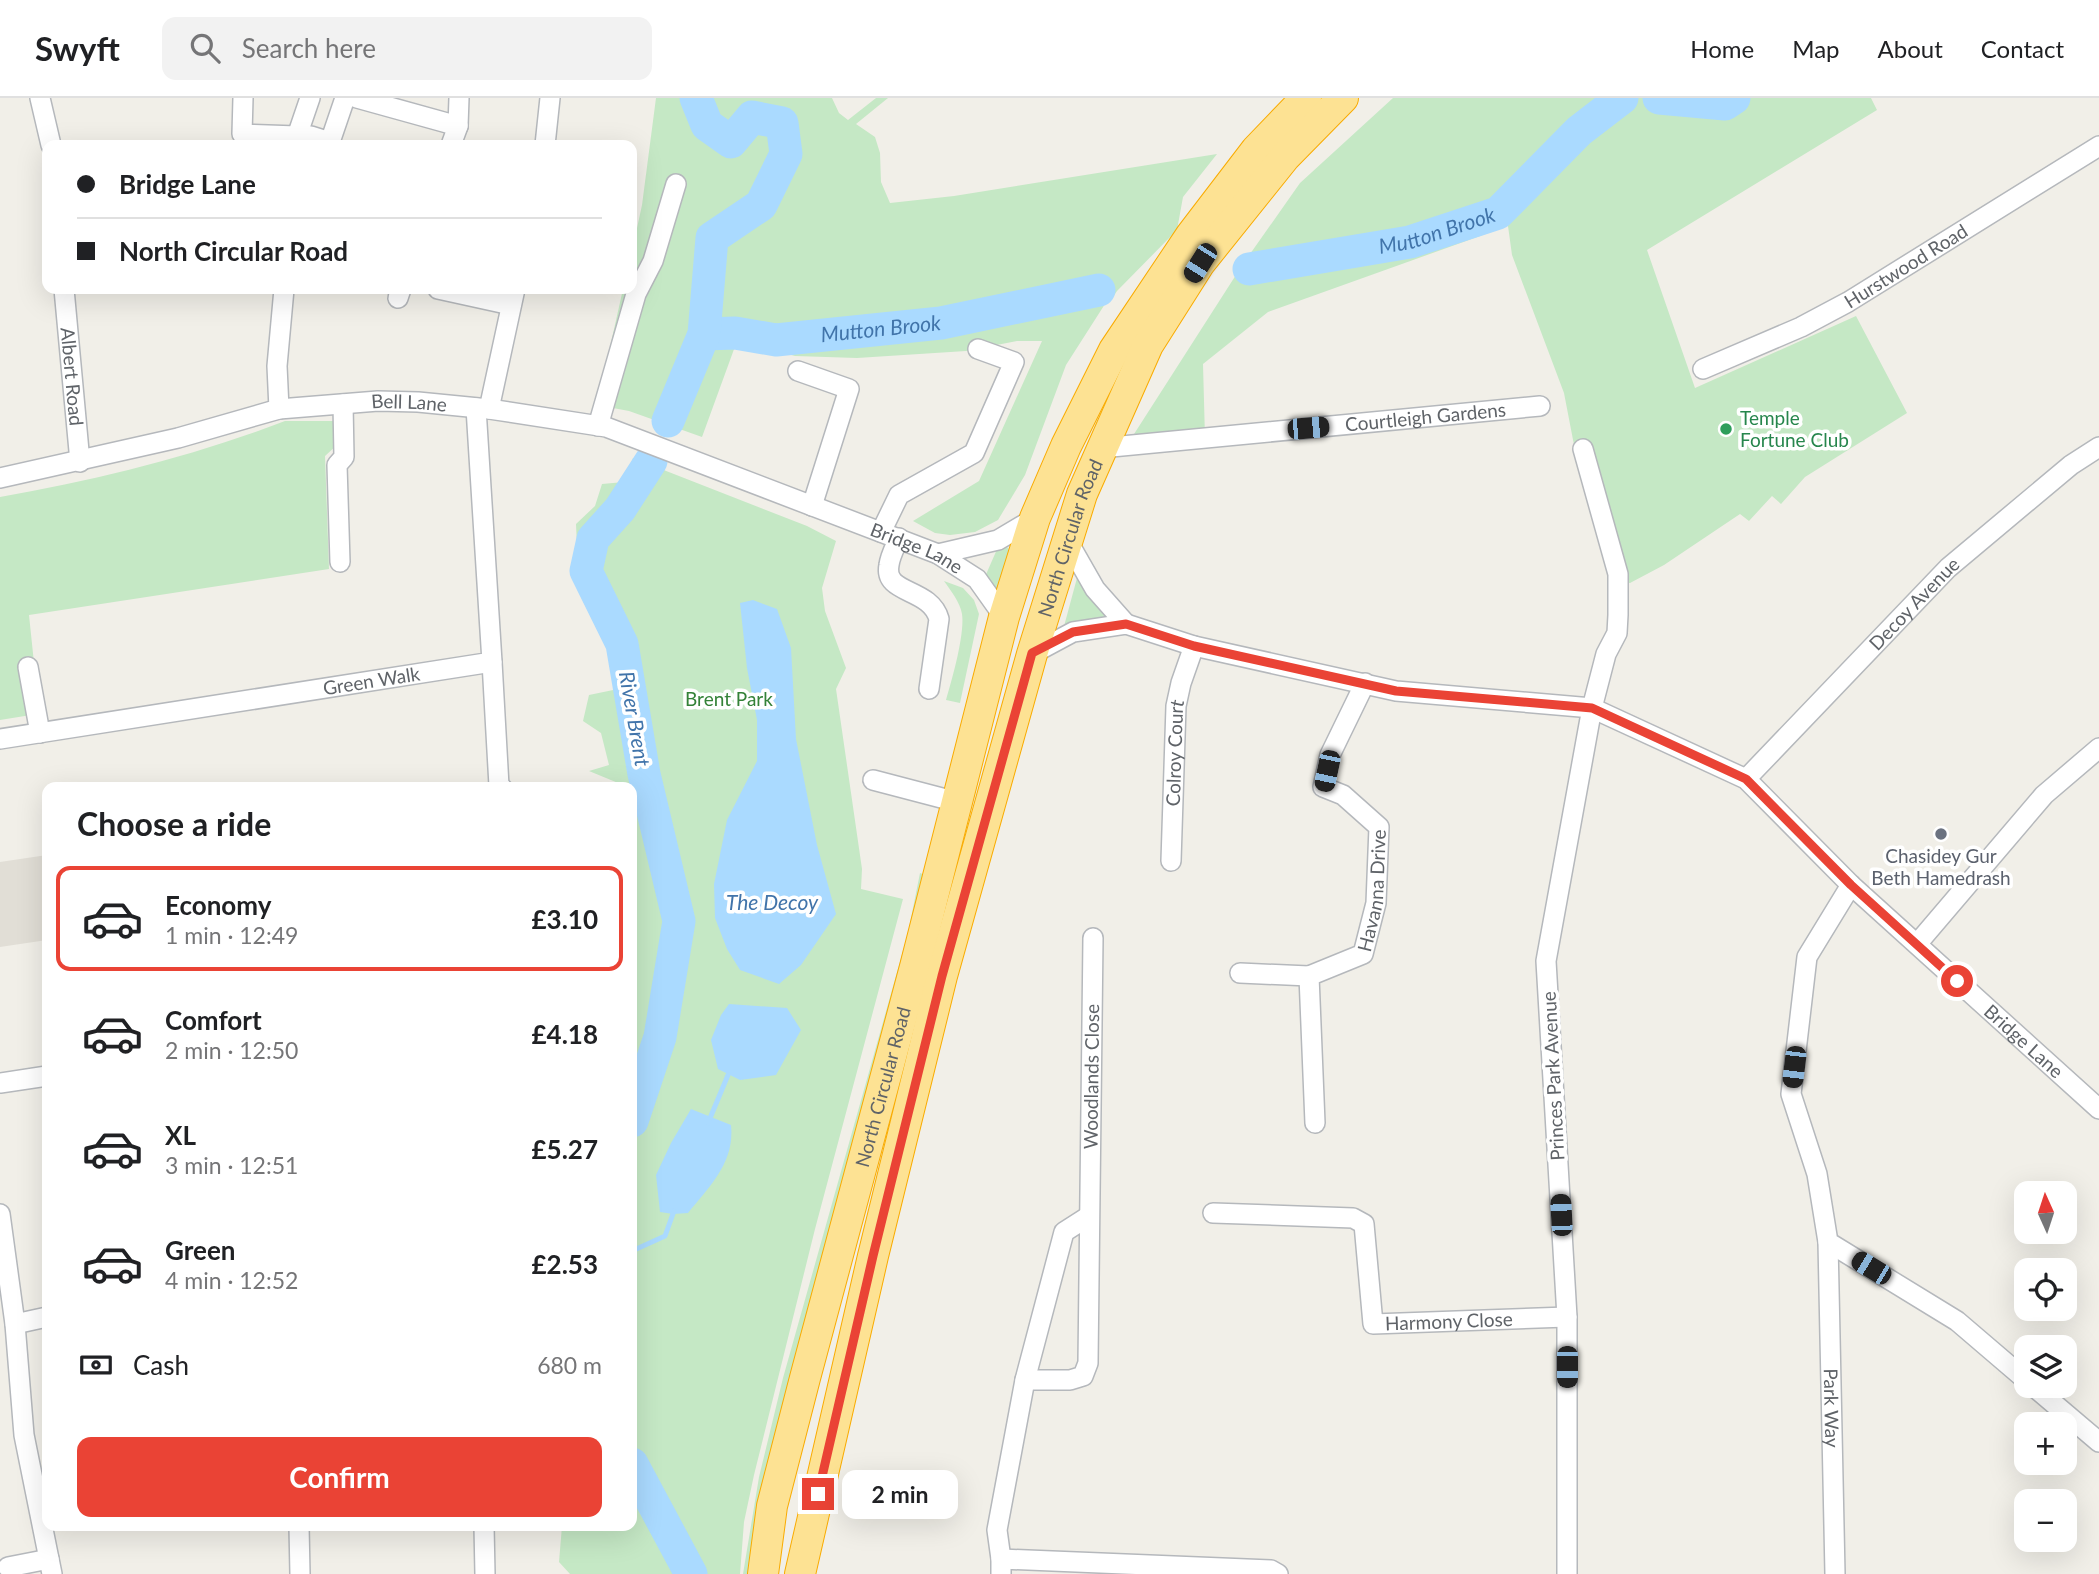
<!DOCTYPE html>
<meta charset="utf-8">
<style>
body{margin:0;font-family:Lato,sans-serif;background:#f2f2f2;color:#202124;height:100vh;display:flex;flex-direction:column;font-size:26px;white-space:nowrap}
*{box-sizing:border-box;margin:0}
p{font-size:23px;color:#757577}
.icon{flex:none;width:38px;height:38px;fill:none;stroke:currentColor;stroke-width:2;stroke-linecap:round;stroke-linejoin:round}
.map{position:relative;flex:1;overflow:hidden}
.side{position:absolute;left:42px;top:684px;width:595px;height:749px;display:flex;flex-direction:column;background:#fff;border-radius:14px;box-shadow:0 7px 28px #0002}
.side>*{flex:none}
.top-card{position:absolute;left:42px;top:42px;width:595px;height:154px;border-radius:14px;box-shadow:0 7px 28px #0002;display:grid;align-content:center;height:154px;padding:0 35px;background:#fff}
.needle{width:46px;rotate:357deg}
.fabs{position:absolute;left:2014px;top:1083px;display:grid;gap:14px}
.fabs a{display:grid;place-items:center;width:63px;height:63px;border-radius:14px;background:#fff;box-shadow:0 7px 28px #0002;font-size:35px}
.end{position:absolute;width:32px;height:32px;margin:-16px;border:9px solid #ea4335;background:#fff;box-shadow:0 0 0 4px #fff}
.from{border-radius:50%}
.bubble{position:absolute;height:49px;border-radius:14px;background:#fff;box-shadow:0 7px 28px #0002;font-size:23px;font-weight:700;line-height:49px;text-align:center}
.car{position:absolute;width:21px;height:42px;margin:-21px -10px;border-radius:9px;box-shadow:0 0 5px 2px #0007;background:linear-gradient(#222 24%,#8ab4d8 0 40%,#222 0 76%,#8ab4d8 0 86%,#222 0)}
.top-card b{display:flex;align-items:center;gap:24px;height:66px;font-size:26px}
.top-card b+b{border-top:2px solid #e0e0e0}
.top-card i{width:18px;height:18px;background:#202124}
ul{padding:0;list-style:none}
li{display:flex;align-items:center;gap:21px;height:105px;margin:0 14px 10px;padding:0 21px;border:4px solid transparent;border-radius:14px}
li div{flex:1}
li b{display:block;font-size:26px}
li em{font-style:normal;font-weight:700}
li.active{border-color:#ea4335}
li>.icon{width:63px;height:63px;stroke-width:1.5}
h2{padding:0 35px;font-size:32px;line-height:84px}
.pay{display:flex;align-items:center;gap:18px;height:77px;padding:0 35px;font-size:26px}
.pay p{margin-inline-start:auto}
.primary-button{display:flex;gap:14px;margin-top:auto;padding:14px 35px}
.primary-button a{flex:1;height:80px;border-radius:14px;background:#ea4335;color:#fff;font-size:28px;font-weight:700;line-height:80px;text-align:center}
header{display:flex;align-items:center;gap:42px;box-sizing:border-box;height:98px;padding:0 35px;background:#fff;border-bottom:2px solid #e0e0e0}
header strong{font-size:33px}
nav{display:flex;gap:38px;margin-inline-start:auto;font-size:24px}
.search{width:490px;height:63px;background:#f2f2f2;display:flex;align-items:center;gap:18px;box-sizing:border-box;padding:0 24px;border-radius:14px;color:#757577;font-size:26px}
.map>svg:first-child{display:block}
.education{fill:#e1ded6}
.green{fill:#c5e8c5}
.water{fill:#aadaff}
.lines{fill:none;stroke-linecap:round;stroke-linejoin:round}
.stream{stroke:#aadaff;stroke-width:5}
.river{stroke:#aadaff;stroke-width:33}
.minor-casing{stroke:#b5b8bc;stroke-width:22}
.highway-casing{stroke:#f9ab00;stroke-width:32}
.minor{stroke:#fff;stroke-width:19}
.highway{stroke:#fde293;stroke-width:30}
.route{stroke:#ea4335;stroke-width:9}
.leisure-dot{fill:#2e9e5b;stroke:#fff;stroke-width:2.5}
.worship-dot{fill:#6b7280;stroke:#fff;stroke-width:2.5}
.labels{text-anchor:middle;stroke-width:7;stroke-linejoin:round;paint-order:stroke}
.street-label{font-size:19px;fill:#5f6368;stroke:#fff}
.leisure-label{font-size:19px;fill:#27864d;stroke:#fff;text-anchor:start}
.park-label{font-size:19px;fill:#348238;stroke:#fff}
.worship-label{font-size:19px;fill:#5b616d;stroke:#fff}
.water-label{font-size:21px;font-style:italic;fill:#4174aa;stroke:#fff}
</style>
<header>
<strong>Swyft</strong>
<div class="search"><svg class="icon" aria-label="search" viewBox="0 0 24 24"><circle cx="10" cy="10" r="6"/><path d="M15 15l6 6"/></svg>Search here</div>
<nav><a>Home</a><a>Map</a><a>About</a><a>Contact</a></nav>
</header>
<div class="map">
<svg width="2099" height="1476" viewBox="0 0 2099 1476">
<rect width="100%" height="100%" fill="#f1efe8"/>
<path class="education" d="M47,757v85l-47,7v-85z"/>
<path class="green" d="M656,0h176l7,15 9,7 28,-22h12l-32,26 19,13 5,16 1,29 9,21 64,-7 263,-42 -34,43 -6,33 -60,61 -6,9 -6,4 -39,61 -41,110 -27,45 -23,12 -25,3 -15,-2 -22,-12 66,-40 63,-140h-25l-51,10 -109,7 -62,-2 -58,-15 -35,96 -73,-26 -32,-6 26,-116h9v-38l10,-46z
M1393,0h478l6,12 -230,140 48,138 161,-72 51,97 -102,64 -24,27 -9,-8 -23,25 -9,-7 -76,51 -34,18 -19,-2 -37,-136 -10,-52 -52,-138 -4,-29 -240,86 -65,52 2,74 -78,7 116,-181 57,-81z
M285,323h51l1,24 -12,11 4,113 -300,46 5,48 -3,52 -31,5v-223c96,-17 194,-41 285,-76z
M633,360l174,68 29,15 -14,47 3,23 21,57 -10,21 26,180 -1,20 42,10 -88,330 -61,246 -10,47 -4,52h-170l-11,-12 3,-36h70v-738l-9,-1v-2l-34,-14 20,-6 -8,-32 -18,-12 6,-26 29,-6v-37l-40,-83 -2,-45 19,-18 7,-22 22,-2z
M1006,448l4,4 -12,37 -4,4 -10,-12 14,-32z
M1077,480l29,36 -1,5 -42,11z
M944,483l19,7 11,12 5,14 -19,89 -14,-3c6,-20 19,-66 16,-86 -2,-12 -11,-23 -18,-33z
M920,775l5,2 -175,699h-7l16,-97 24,-99 125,-445z"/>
<path class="water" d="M753,502l24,9 14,39 5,91 21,106 19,69 -35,51 -22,19 -39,-14 -13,-21 -12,-31 -1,-34 13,-64 30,-59v-41l-10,-52 -7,-65z
M729,906l58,4 14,22 -25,45 -36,5 -22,-11 -7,-29 10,-25z
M691,1011l40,16c4,37 -21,61 -43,88l-15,1 -13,-2 -4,-37 15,-32z"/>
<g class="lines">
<path class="stream" d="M708,1025l20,-48
M632,1153l33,-15 9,-25"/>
<g class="river">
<path d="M1659,0l66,6 9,-6"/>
<path id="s1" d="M1249,171l161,-27 88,-29 81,-82 43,-33"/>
<path id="s2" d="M704,236l31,-1 41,7 165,-17 158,-33"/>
<path d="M668,323l36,-87 8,-96 49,-33 25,-51 -4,-31 -30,-6 -21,25 -24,-17 -11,-27"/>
<path d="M632,1023l28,-84 19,-116 -35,-147 -22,-130 -36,-73 7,-32 27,-30 31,-48"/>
<path d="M632,1366l59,110"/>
</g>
<g class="minor-casing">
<g id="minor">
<path d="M40,0l11,47"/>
<path d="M243,0l-1,36 55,2"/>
<path d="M310,0l-13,38h14l19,6"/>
<path d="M357,0l101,28"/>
<path d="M329,47l16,-47"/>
<path d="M451,47l7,-19 1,-28"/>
<path d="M545,47l5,-47"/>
<path id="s3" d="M64,191l16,173"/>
<path d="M438,191l73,16"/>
<path d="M398,200l3,-9"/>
<path id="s4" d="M1703,271l98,-42 47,-25 251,-156"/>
<path d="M798,273l51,18 -37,117"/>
<path d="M279,311l-2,-43 7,-77"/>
<path d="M489,311l26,-120"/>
<path d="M598,328l38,-132 17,-33 23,-77"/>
<path id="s5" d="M1101,350l439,-42"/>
<path id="s6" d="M0,380l178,-40 101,-29 99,-8 40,1 71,7 117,18 332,127 39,25 27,38"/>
<path d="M881,434l18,-37 75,-42 40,-91 -36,-13"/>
<path d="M899,440c-4,9 -9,18 -10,27 -6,30 41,22 50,54l-10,70"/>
<path d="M1067,442l28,49 31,35"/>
<path d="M938,456l60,-14 37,-22"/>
<path d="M340,464l-3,-97 7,-8 -1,-53"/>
<path id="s7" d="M1032,556l41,-22 53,-8 68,22 202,45 196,17 154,71 105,106 248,224"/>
<path d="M492,564l7,124 3,2"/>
<path d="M28,569l12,66"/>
<path id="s8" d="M0,641l492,-77 -16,-254"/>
<path id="s9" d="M1746,681l202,-211 123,-103 28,-18"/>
<path d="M873,682l84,22"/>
<path id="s10" d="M1171,763l5,-155 5,-23 13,-37"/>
<path d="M1851,787l-44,72 -16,137 26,80 11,68 129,79 69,59"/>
<path d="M1917,846l127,-149 55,-47"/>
<path d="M1240,875l69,3"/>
<path d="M0,985l47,-7"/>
<path id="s11" d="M1315,1025l-6,-147 54,-22 13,-51 3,-76 -36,-32 -20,-8 7,-32 35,-72"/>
<path id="s12" d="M1213,1115l140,5 11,6 9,100 194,-7"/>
<path d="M0,1116l15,110 9,111 28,139"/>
<path id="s13" d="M1828,1144l7,332"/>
<path d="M15,1226l32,-7"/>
<path id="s14" d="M1025,1282h45l13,-4 5,-13 5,-425"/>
<path d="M2033,1288l66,56"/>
<path d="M299,1428l1,48"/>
<path d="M484,1428l1,48"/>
<path d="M1001,1461l270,11 7,4"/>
<path d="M8,1469l41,-8"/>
<path d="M1001,1476v-15l-4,-29 28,-150 39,-148 25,-16"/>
<path d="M1567,1476v-257l-21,-356 46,-253 14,-54 11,-21 1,-18v-41l-35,-125"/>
</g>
</g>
<g class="highway-casing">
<g id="highway">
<path id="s15" d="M763,1476l9,-68 33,-128 110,-411 89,-350 31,-99 31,-72 48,-96 77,-115 65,-85 50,-52"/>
<path id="s16" d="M800,1476l73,-318 69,-280 90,-322 50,-160 66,-149 52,-82 85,-106 58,-59"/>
</g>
</g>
<use href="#minor" class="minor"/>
<use href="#highway" class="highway"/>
</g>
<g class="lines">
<path class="route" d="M818,1396l55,-238 69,-280 90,-323 41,-21 53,-8 68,22 202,45 196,17 154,71 105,106 106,96"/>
</g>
<circle class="leisure-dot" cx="1726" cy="331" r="7"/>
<circle class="worship-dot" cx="1941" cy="736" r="7"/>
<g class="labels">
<g class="street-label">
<text dy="7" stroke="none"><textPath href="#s4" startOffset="228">Hurstwood Road</textPath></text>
<text dy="7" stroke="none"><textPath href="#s3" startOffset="88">Albert Road</textPath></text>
<text dy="7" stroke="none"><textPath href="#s6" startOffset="418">Bell Lane</textPath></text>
<text dy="7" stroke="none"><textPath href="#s5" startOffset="326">Courtleigh Gardens</textPath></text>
<text dy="7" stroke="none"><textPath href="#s16" startOffset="1071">North Circular Road</textPath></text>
<text dy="7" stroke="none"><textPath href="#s6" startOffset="950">Bridge Lane</textPath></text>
<text dy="7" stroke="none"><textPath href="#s9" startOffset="243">Decoy Avenue</textPath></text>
<text dy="7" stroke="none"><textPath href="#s8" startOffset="376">Green Walk</textPath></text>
<text dy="7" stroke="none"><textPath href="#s10" startOffset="108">Colroy Court</textPath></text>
<text dy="7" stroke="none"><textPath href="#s11" startOffset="270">Havanna Drive</textPath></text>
<text dy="7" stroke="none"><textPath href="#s7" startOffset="1127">Bridge Lane</textPath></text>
<text transform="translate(1553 978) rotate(-93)" y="7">Princes Park Avenue</text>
<text dy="7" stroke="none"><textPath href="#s14" startOffset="359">Woodlands Close</textPath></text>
<text dy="7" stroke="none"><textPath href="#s15" startOffset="502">North Circular Road</textPath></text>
<text dy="7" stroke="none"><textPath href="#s12" startOffset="329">Harmony Close</textPath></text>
<text dy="7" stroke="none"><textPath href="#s13" startOffset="166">Park Way</textPath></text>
</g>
<g class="leisure-label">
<text x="1740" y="327">Temple<tspan x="1740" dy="22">Fortune Club</tspan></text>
</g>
<g class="park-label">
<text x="729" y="608">Brent Park</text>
</g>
<g class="worship-label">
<text x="1941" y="765">Chasidey Gur<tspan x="1941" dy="22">Beth Hamedrash</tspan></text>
</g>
<g class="water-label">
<text dy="7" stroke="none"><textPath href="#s1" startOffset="192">Mutton Brook</textPath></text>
<text dy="7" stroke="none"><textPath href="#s2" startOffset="178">Mutton Brook</textPath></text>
<text transform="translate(634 621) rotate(80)" y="7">River Brent</text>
<text x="772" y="812">The Decoy</text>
</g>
</g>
</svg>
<div class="fabs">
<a><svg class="needle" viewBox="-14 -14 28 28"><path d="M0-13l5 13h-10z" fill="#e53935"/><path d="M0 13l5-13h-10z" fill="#757577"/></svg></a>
<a><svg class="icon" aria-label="locate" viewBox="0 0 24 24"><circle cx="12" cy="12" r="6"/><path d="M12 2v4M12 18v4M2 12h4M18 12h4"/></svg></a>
<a><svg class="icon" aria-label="layers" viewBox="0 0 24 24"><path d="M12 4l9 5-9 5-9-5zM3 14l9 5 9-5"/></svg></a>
<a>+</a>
<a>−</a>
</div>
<i class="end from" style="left:1957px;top:883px"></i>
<i class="end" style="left:818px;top:1396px"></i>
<div class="bubble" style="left:842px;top:1372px;width:116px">2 min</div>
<i class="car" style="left:1200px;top:165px;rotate:212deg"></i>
<i class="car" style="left:1308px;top:330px;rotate:85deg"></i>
<i class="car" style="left:1327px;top:673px;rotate:192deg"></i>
<i class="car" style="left:1794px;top:969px;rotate:187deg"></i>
<i class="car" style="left:1561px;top:1117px;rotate:357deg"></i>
<i class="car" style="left:1871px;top:1170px;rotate:301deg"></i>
<i class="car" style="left:1567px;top:1269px;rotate:180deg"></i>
<div class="top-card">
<b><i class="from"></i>Bridge Lane</b>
<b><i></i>North Circular Road</b>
</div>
<section class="side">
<h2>Choose a ride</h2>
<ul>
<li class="active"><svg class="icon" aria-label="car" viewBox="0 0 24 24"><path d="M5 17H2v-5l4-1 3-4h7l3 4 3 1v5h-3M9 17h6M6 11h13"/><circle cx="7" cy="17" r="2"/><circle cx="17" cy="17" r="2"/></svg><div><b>Economy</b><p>1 min · 12:49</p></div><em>£3.10</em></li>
<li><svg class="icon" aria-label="car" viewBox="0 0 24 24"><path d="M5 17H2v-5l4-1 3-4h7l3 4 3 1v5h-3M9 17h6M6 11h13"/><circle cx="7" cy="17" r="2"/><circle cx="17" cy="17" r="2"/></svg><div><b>Comfort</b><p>2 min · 12:50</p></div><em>£4.18</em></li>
<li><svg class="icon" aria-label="car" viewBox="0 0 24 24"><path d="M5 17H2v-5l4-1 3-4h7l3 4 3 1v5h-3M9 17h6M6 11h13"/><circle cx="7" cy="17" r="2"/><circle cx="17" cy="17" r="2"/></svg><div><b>XL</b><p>3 min · 12:51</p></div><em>£5.27</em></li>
<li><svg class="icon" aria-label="car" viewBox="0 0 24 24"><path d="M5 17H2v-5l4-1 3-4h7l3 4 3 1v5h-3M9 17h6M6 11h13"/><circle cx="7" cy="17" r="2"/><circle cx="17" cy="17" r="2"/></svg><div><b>Green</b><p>4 min · 12:52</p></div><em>£2.53</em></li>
</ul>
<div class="pay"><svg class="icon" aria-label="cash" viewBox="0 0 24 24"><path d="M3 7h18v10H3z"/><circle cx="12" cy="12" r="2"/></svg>Cash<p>680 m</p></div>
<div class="primary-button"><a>Confirm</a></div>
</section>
</div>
